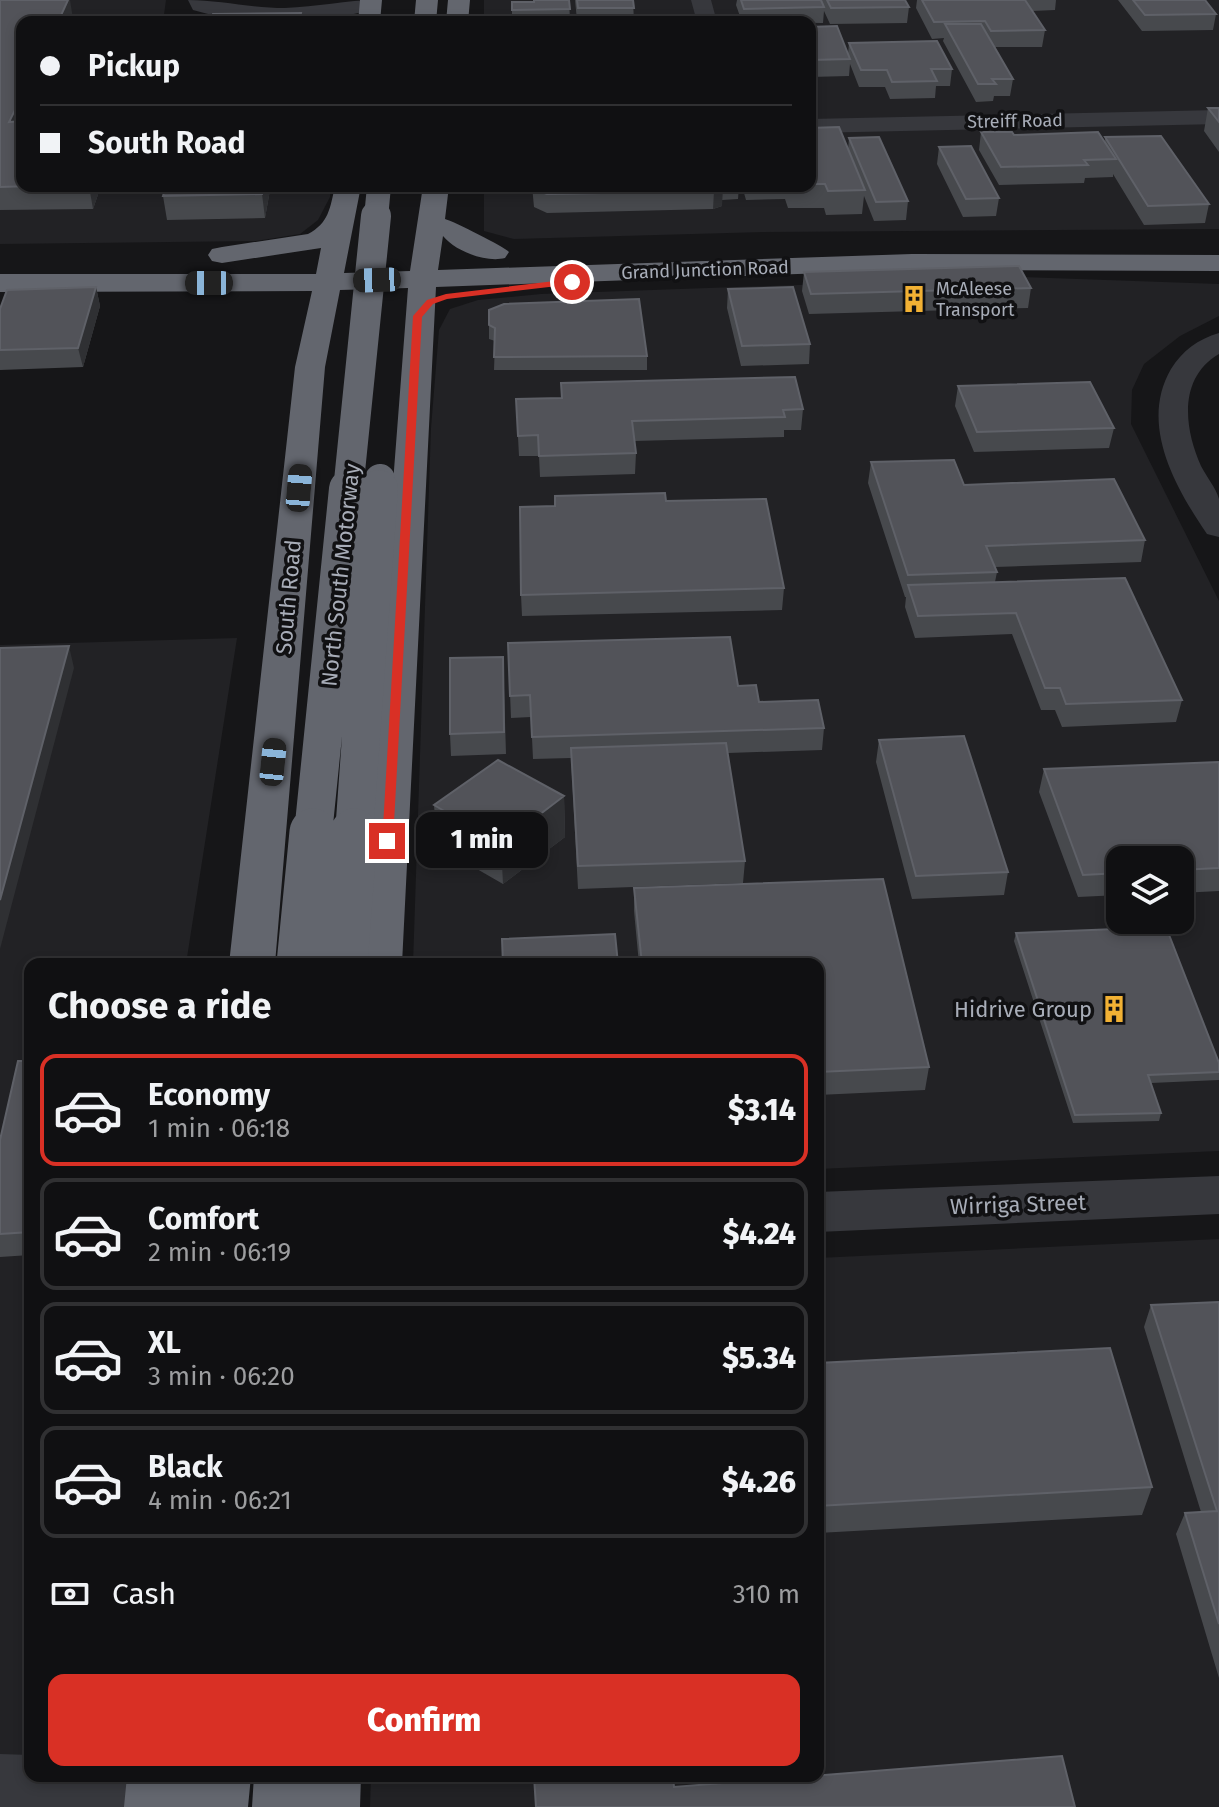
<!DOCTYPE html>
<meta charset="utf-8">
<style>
body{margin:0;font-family:"Fira Sans",sans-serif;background:#19191b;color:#f1f3f6;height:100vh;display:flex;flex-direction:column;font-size:30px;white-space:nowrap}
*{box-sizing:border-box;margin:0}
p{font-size:26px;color:#9c9d9f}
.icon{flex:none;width:44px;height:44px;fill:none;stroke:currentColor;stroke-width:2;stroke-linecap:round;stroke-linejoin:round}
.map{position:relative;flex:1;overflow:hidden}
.details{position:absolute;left:24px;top:958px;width:800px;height:824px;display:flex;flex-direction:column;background:#101012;border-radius:16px;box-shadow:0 4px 12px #0003,0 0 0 2px #303032}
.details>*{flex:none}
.top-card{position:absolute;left:16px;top:16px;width:800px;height:176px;border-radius:16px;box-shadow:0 4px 12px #0003,0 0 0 2px #303032;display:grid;align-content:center;height:176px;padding:0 24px;background:#101012}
.fabs{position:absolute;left:1106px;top:846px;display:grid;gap:16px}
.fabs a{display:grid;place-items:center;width:88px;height:88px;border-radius:16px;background:#101012;box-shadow:0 4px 12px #0003,0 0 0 2px #303032;font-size:40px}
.end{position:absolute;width:36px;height:36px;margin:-18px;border:10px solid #d93025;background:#fff;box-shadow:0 0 0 4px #fff}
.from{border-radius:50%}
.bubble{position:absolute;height:56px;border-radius:16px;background:#101012;box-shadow:0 4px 12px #0003,0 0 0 2px #303032;font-size:26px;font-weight:800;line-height:56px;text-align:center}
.car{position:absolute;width:24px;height:48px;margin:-24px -12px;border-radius:10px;box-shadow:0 0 6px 2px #0007;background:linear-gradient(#222 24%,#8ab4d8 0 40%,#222 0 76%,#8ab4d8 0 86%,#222 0)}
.top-card b{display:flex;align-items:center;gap:28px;height:76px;font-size:30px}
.top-card b+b{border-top:2px solid #303032}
.top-card i{width:20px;height:20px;background:#f1f3f6}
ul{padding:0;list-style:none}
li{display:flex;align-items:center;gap:24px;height:112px;margin:0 16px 12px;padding:0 8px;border:4px solid #303032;border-radius:16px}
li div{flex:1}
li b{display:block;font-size:30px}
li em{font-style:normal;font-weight:800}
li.on{border-color:#d93025}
li>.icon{width:72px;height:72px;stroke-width:1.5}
h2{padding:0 24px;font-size:36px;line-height:96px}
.pay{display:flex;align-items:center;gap:20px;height:88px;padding:0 24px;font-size:30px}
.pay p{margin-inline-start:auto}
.button{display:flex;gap:16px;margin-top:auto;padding:16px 24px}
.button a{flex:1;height:92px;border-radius:16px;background:#d93025;color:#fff;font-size:32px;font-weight:800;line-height:92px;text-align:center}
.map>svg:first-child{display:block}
.built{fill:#222225;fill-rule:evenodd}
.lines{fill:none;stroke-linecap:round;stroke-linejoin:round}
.minor{fill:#37383d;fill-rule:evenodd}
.highway{fill:#63666e;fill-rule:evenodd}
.highway-bridge-far3{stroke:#63666e;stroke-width:24}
.highway-bridge-far2{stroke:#63666e;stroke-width:30}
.highway-bridge-far1{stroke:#63666e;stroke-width:38}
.highway-bridge{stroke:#63666e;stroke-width:47}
.wall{fill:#47494d}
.shaded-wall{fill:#2f3033}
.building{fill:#525359;stroke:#5f6168;stroke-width:2}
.route{fill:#d93025}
.labels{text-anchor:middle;stroke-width:7;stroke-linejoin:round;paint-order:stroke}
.far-street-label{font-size:18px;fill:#a8adb8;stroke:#111113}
.far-poi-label{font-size:18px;fill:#a8adb8;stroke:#111113;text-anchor:start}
.street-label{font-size:22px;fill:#a8adb8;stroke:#111113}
.poi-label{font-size:22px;fill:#a8adb8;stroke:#111113;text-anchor:end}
</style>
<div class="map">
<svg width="1219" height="1807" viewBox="0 0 1219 1807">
<rect width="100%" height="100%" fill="#161618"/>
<path class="built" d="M0,0h166l-3,22h-141v164h309l-1,11 -12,23 -18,14 -44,7 -256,3z
M484,0h735v229l-454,3 -251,7 -30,-8v-45h326v-164h-326z
M1022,277l197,7v32l-39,20 -36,28 -12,26 -1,34 88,177v550l-401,18v-205h-405l18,-536 8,-98 11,-21 28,-9 63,-6zM1120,860h60v60h-60z
M237,638l-51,326h-156v812l-30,31v-1162z
M1219,1239v568h-849l1,-31h447v-518z"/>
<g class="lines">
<path class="minor" d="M188,0c31,0 63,8 97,8 31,-1 62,-8 92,-8l3,4 -3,4c-57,17 -127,19 -184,2z
M691,0h20l6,22h-20z
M1219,110v14l-409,9v-14z
M1219,333v21c-41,24 -35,74 -18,112 5,10 15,22 18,33 0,11 0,27 0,38l-12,-3c-32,-47 -68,-110 -36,-165 11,-18 27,-30 48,-36z
M1219,1176v38l-401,18v-40z
M0,1754l30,1v21h156l5,11 -9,20h-182z"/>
<path class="highway" d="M360,0h22l-2,22h-22z
M416,0h22l-2,22h-22z
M448,0h22l-2,22h-22z
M335,186h26l-17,87 66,-2 13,-85h26l-4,33c8,2 60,28 64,33l-4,6c-19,5 -50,-7 -62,-22l-5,34 474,-16 307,1v16l-307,-1 -476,17 -34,677h-46l52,-676 -68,2 -15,77 -50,597h-46l66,-597 17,-76 -312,1v-18h316l5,-26 -99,15 -10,-2 -4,-6 4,-6 10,-2 86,-13c21,-11 22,-26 27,-48z
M127,1776h124l-3,31h-124z
M254,1776h107l-1,31h-108z"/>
<path class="highway-bridge-far3" d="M376,218l3,-32"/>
<path class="highway-bridge-far2" d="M348,491l28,-275
M379,491l1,-12"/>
<path class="highway-bridge-far1" d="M313,834l35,-345
M354,834l25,-345"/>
<path class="highway-bridge" d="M300,964l13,-132
M344,964l10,-132"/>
</g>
<path class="wall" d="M0,0l73,19 -1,3h-50v164h79l-8,23 -93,1z
M569,0l1,20h7l-2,-20h58l1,22h-122v-20z
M737,0h168l4,7 -2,16 -77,1 -6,-13 -1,12 -81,-1 -6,-17z
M917,0h139l-1,10 -23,1 13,19 -3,17h-47l18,32 -3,17h-16l-1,5 -17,1 -33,-61 1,-3 -12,1 -16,-31z
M1118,0h87l11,14 -3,16 -71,1z
M810,27l38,27 1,-11 103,26 -2,17h-14l-1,12 -45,1 -5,-12h-26l-9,-23 -1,12 -39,1z
M1208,108h11v44l-15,-21z
M810,128l38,22 1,-12 59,63 -2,19 -32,1 -10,-25 -2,18 -36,1 -2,-7h-36l-3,-9 -39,1 -4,-14h68z
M981,132l124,10v-5l104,67 -4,19 -61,2 -31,-51v3l-28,1 -1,5 -85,2 -20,-35z
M939,147l60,51 -3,18 -33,1 -26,-53z
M166,186h123l-1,3 -18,1 -5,28 -98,2 -4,-24z
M532,186h207l-1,13 -16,1v6l-9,3 -166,4 -13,-6z
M804,272l227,16 -3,20 -219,6 -7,-23z
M96,287l4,19 -17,61 -83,3v-61z
M728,289l82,55 -1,20 -68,2 -14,-58z
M489,325l158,31v14h-153l1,-29 -6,-2z
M561,383l242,26 -2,21h-17v7l-150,4 2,12 -1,21 -95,3 -1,-21h-20l-3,-57 45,-1z
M958,386l156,42 -5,20 -135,4 -19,-46z
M871,462l93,23 181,55 -4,22 -146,5 2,5 -2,10 187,118 -6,22 -114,5 -7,-17h-14l-29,-76 -97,4 -10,-31 1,-10h-1l-37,-114z
M666,501l118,87 -2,22 -260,6 -1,-21 34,-89z
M508,643l230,43 21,16 65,26 -2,22 -94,3 17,108 -2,22 -165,6 -7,-131 -38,1 -2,-42 -20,1z
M503,657l3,97 -55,2 -1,-22z
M879,740l129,132 -4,23 -92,4 -36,-137z
M1219,762v129l-39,2v-33h-60v35l-42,2 -39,-105 5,-23z
M564,796l1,41 -62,47 -66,-38 -3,-41z
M883,879l46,188 -4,23 -107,5v-131h-179l-5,-53v-23z
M1016,933l203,130v17l-68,3 10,30 -2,8 -86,2 -59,-182z
M30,1061v194l-30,2v-117z
M1219,1302v376l-43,-144 9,-21 16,-1 -57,-185 7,-22z
M818,1363l334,124 -10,28 -324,18z"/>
<path class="shaded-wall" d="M68,0h2l3,19 -1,3h-14z
M22,96v32l-13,-6z
M89,186h12l-8,23z
M264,186h6v4l-5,28 -3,-24z
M723,187l-1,19 -9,3 1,-18z
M96,287l4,19 -17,61 -5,-19z
M69,646l5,22 -74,281v-49z
M564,796l1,41 -62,47 -2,-40z"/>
<path class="building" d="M0,0h68l-10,22h-36v74l-13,26 13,-1v65h9l-31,1z
M534,0h35l1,9 -58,1v-8h22z
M577,0h56l1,8h-56z
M741,0h80l3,7 -80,2z
M827,0h78l4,7 -78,1z
M922,0h103l20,30 -54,1 -6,-10 -51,1z
M1133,0h72l11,14 -71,1z
M301,13l-2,9h-89l3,-8z
M630,19l1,3h-81v-2z
M945,24h36l32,55h-21l4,5h-18z
M837,26l13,33 -40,1v-33z
M937,41l15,28h-21l6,12 -45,1 -5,-12h-26l-12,-27z
M1208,108h11v14z
M839,127l26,63 -37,1 -3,-7h-15v-56z
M981,132h31l2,3 84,-3 18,27 -32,1 4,5 -87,2z
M1161,136l48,68 -61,2 -43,-69z
M879,137l29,64 -32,1 -27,-64z
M971,146l28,52 -33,1 -27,-52z
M166,186h98l-2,8 -99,2z
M533,186h189l1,1 -9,4 -167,3 -14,-5z
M1019,266l12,22 -220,6 -7,-22z
M96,287l-18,61 -78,2v-41l7,-19z
M793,287l17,57 -68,2 -14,-57z
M639,299l8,57 -153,1 1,-29 -6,-3v-15l15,-6z
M795,377l8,32 -20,1 2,7 -153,4 4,32 -97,3 -1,-21 -20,1 -2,-37 46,-1 -1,-15z
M1090,382l24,46 -137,4 -19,-46z
M954,460l10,25 150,-6 31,61 -159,6 11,26 -89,3 -37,-113z
M665,493l1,8 100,-2 18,89 -263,7 -1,-88 35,-1v-10z
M1125,578l57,122 -116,4 -6,-16h-15l-29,-75 -98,3 -10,-31z
M730,637l8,49 18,-1 3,17 59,-2 6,28 -292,9 -2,-42 -20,1 -2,-53z
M69,646l-69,254v-252z
M503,657l1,75 -54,2v-76z
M964,736l44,136 -92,4 -37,-136z
M726,743l19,118 -167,5 -7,-118z
M498,760l66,36 -63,48 -67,-39z
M1219,762v106l-39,2v-10h-60v13l-37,2 -39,-106z
M883,879l46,188 -111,5v-108h-176l-8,-76z
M1166,927l53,136v9l-71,3 13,38 -86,2 -59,-182z
M615,934l3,30h-115l-1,-25z
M18,1061h12v171l-30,2v-94z
M1219,1302v322l-34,-111 32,-2 -66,-206z
M1110,1348l42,139 -334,19v-143z
M1062,1756l13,51h-539l-2,-31h139l1,11z"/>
<path class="route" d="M572,279l3,5 -128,15 -14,5 -11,13 -29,524 -11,3 31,-528 14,-16 19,-6z"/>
<defs>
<g id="building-bare" transform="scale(2.16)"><path d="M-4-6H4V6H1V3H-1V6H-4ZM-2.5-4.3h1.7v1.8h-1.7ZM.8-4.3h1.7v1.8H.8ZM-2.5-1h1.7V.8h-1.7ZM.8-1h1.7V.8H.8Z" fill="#f2b134" stroke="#111113" stroke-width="2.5" paint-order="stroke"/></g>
</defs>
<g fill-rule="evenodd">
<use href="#building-bare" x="914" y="299"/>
<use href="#building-bare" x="1114" y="1009"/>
</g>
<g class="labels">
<g class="far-street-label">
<text transform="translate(1015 121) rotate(-1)" y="6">Streiff Road</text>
<text transform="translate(705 270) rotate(-2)" y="6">Grand Junction Road</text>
</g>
<g class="far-poi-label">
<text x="936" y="295">McAleese<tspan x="936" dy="21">Transport</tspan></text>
</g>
<g class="street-label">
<text transform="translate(340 575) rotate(-84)" y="8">North South Motorway</text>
<text transform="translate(288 597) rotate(-85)" y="8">South Road</text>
<text transform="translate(1018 1204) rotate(-2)" y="8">Wirriga Street</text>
</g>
<g class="poi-label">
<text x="1092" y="1017">Hidrive Group</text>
</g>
</g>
</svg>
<div class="fabs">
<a><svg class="icon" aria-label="layers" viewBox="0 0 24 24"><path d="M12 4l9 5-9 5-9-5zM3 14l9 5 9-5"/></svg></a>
</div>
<i class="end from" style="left:572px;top:282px"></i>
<i class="end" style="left:387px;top:841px"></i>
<div class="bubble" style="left:416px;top:812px;width:132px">1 min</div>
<i class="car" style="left:377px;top:280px;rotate:268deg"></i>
<i class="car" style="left:209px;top:283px;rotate:270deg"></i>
<i class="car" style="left:299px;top:488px;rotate:5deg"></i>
<i class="car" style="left:273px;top:762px;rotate:6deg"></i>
<div class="top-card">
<b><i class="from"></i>Pickup</b>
<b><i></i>South Road</b>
</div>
<section class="details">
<h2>Choose a ride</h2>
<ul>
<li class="on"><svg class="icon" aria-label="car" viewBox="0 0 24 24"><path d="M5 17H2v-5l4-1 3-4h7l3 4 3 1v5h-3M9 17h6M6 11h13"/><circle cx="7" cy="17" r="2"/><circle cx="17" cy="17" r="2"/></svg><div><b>Economy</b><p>1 min · 06:18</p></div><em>$3.14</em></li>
<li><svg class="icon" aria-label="car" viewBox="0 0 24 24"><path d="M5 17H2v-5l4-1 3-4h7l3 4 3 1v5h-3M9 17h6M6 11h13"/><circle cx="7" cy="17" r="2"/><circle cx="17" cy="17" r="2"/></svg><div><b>Comfort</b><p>2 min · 06:19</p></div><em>$4.24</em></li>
<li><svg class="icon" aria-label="car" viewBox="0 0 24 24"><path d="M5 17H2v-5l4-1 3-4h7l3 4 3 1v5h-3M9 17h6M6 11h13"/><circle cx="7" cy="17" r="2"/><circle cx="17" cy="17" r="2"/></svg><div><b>XL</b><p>3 min · 06:20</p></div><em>$5.34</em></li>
<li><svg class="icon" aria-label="car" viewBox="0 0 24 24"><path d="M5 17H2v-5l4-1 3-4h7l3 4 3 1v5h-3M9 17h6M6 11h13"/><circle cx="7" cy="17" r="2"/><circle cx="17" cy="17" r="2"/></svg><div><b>Black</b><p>4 min · 06:21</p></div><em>$4.26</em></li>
</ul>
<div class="pay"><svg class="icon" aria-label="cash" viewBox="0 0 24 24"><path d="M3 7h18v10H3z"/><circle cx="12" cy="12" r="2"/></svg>Cash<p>310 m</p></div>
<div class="button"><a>Confirm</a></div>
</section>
</div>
